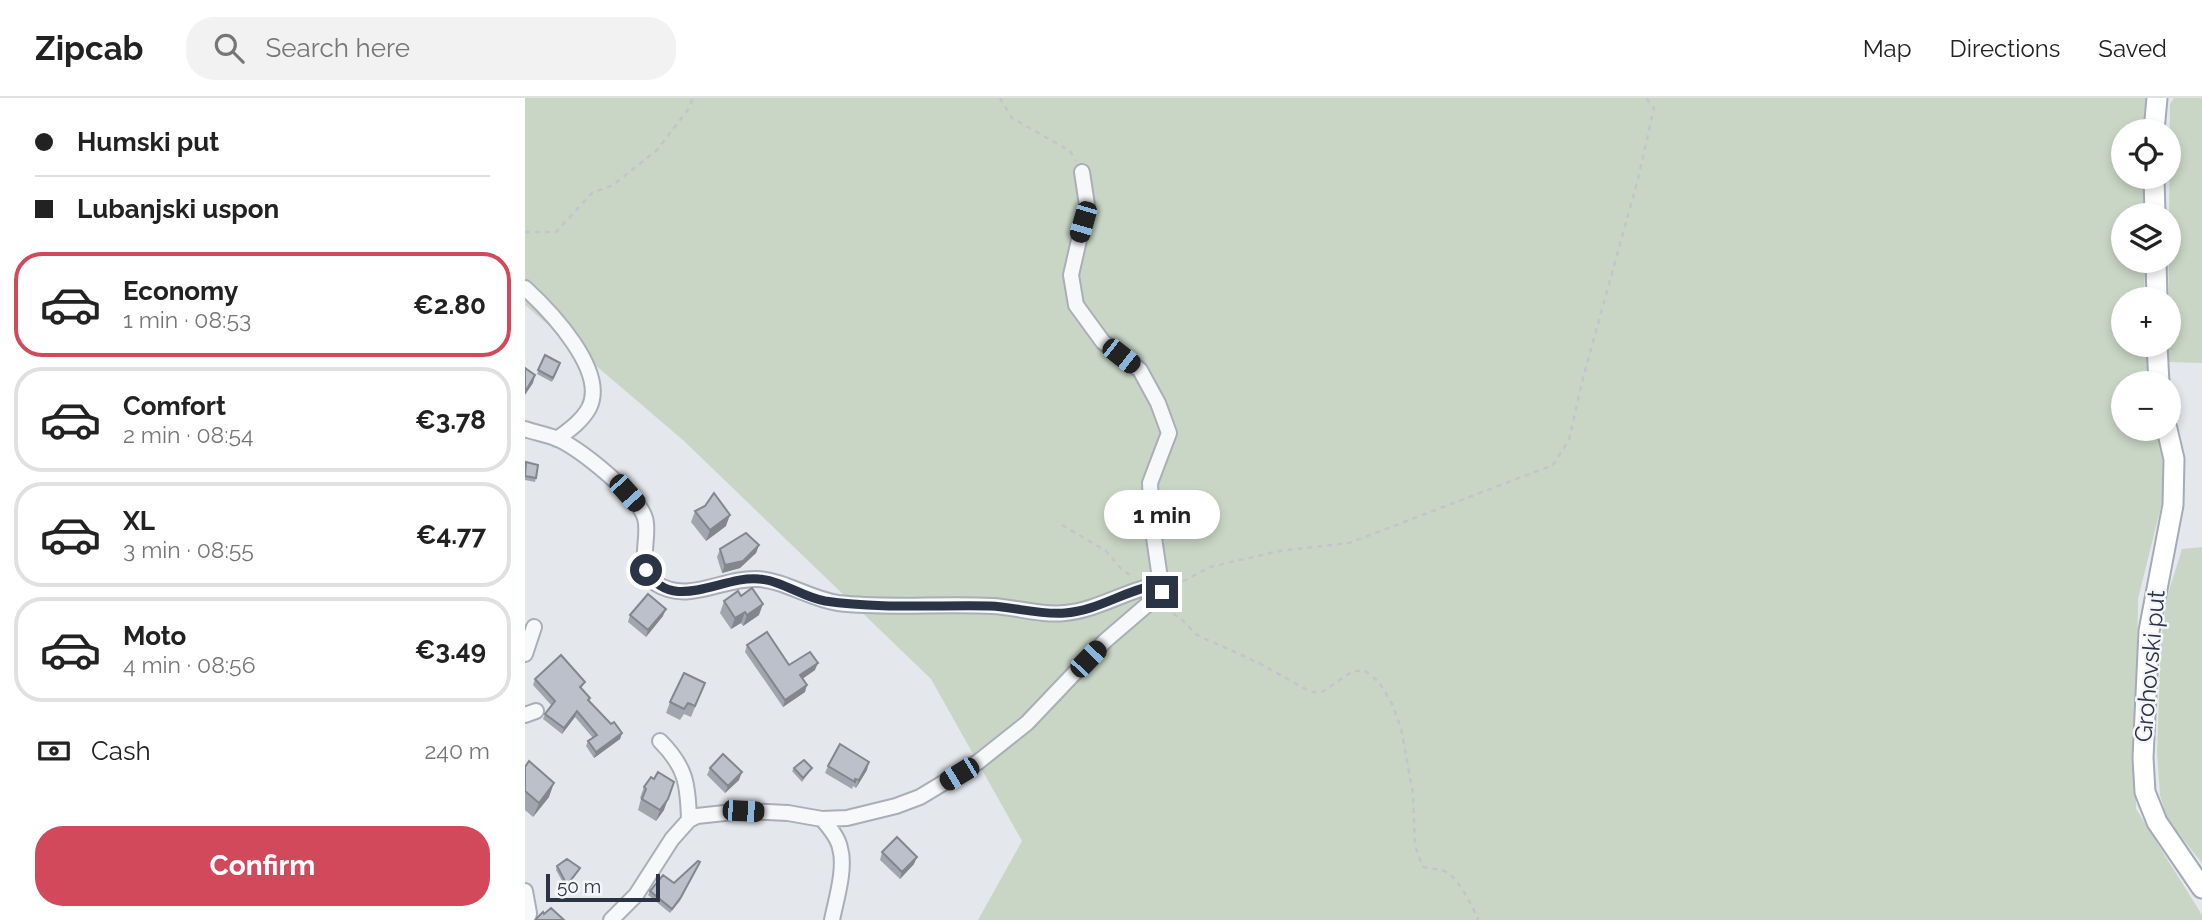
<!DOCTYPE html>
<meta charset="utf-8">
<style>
body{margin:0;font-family:Raleway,sans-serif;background:#f2f2f2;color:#222;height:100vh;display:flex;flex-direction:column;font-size:26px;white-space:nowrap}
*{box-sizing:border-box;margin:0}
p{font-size:23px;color:#767676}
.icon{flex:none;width:38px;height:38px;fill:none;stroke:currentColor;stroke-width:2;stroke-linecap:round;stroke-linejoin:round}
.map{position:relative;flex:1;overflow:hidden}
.side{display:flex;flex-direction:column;background:#fff;width:525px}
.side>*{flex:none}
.banner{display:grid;align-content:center;height:154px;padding:0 35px;background:#fff}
.tools{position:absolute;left:1586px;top:21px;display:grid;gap:14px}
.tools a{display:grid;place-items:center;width:70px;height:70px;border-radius:50%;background:#fff;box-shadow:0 4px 10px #0003;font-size:35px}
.scale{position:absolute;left:21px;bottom:18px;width:114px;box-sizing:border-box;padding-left:7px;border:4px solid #2b3445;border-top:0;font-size:19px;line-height:24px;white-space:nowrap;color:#2b3445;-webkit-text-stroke:5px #f4f6f9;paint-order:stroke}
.end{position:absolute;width:32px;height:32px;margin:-16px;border:9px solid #2b3445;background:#fff;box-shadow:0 0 0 4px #fff}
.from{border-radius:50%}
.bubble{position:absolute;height:49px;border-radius:24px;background:#fff;box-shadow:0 4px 10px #0003;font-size:23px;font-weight:700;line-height:49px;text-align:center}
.car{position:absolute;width:21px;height:42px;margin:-21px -10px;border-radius:9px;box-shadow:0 0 5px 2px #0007;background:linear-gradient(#222 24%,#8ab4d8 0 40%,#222 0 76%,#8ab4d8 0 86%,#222 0)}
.banner b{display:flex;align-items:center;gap:24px;height:66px;font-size:26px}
.banner b+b{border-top:2px solid #e0e0e0}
.banner i{width:18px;height:18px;background:#222}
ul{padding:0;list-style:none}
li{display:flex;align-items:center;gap:21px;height:105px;margin:0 14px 10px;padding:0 21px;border:4px solid #e0e0e0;border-radius:28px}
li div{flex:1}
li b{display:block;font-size:26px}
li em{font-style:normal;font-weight:700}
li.current{border-color:#d1495b}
li>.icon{width:63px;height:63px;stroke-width:1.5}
.pay{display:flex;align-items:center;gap:18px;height:77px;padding:0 35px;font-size:26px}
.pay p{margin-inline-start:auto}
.primary-button{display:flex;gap:14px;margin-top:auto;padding:14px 35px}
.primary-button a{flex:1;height:80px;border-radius:28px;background:#d1495b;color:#fff;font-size:28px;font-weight:700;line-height:80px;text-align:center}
header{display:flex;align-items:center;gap:42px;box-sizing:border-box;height:98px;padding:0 35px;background:#fff;border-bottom:2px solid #e0e0e0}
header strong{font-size:33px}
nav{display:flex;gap:38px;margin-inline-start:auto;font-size:24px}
.search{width:490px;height:63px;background:#f2f2f2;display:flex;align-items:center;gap:18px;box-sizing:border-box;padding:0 24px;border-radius:28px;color:#767676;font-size:26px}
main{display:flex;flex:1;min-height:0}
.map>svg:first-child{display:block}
.green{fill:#c9d6c5}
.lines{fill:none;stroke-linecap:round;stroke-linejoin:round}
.minor-casing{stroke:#a9aeb7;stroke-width:18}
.major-casing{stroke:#a3abb8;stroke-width:23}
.path{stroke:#c2c5cb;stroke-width:2.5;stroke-dasharray:5 5;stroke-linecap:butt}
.minor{stroke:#f7f8fa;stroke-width:14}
.major{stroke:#fff;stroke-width:19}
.wall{fill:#a1a5ae}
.shaded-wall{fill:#83868d}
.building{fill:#bbc0ca;stroke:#83868d;stroke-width:2}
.route{stroke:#2b3445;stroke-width:9}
.labels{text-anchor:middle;stroke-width:5;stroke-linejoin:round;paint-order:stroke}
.street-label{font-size:24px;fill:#2b3445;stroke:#f4f6f9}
</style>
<header>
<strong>Zipcab</strong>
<div class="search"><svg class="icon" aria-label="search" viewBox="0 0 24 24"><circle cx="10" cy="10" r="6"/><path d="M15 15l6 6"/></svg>Search here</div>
<nav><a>Map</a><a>Directions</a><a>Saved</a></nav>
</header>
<main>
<section class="side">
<div class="banner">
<b><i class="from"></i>Humski put</b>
<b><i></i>Lubanjski uspon</b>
</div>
<ul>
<li class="current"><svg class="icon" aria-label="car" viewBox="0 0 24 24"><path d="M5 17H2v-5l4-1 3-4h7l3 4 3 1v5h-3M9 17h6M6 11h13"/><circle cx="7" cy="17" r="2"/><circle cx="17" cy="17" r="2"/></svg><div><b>Economy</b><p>1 min · 08:53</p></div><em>€2.80</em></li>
<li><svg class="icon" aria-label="car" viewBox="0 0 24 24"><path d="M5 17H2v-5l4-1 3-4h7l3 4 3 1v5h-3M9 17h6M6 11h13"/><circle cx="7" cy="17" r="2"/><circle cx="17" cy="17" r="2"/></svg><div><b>Comfort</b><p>2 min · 08:54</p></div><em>€3.78</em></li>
<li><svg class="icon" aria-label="car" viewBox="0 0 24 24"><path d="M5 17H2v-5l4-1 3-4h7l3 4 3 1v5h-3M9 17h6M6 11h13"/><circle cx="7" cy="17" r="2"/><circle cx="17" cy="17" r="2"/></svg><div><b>XL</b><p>3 min · 08:55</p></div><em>€4.77</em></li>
<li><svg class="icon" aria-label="car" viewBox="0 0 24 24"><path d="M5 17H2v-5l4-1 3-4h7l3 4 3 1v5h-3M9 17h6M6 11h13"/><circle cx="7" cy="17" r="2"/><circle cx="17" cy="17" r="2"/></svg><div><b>Moto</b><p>4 min · 08:56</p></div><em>€3.49</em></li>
</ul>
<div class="pay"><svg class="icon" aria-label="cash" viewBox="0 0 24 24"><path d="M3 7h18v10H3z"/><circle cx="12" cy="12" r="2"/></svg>Cash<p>240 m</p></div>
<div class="primary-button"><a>Confirm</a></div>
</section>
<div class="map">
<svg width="1677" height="822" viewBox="0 0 1677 822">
<rect width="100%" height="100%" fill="#e4e7ec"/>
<path class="green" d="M0,0h1626l-1,33h-27v46h25l-1,38h-24v46h22l-1,38h-21v46h23l6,38h-29v46h35l8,57 -28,113 -2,210 66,106v5h-1224l44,-79 -91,-162 -247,-238 -159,-136z
M1649,0h28v265l-34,-1 2,-258z
M1677,449v316l-35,-44 -7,-24 -3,-42 4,-113 6,-43 15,-48z"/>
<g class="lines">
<g class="minor-casing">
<path id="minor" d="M557,74l5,33 -16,70 5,30 27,37 37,28 18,33 11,30 -19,50 2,41 10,68
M0,190c25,23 83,83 64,120 -7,13 -20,22 -32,31
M0,331c11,4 25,6 35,11 22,11 78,55 85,78 6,19 -10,51 10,65 34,22 67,-6 103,-4 28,2 52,20 80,24 51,6 103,0 154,3 24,1 49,10 73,7 31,-3 57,-20 86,-27l11,6
M0,556l9,-27
M0,617l11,-4
M135,643c26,26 28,43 29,79
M297,721c7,8 16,18 18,29 6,20 -4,52 -8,72
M0,793l4,22 -1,7
M86,822l25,-25 36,-56 17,-19 8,-4 46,-5 45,2 34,6 25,-1 49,-12 24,-9 58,-35 49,-39 78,-82 57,-49"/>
</g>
<g class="major-casing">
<path id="major" d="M1629,33l3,-33
M1629,79l1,38
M1631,163l1,38
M1632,247l2,38
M1642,331l7,30 -1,46 -24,126 -6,127 2,34 12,30 45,66"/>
</g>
<path class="path" d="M475,0l12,20 58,33 6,10
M0,134h31l36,-39 21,-8 44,-35 30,-39 6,-13
M537,427l44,26 16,19 10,6
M649,488l36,-19 69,-16 70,-8 204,-78 16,-25 14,-62 55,-199 16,-71 -8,-10
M640,510l16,11 16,16 62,28 52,29h11l31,-21h12l14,11 13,22 9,24 12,66 2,51 7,21c8,4 15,2 22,5 16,7 26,33 34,47l-1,2"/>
<use href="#minor" class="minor"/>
<use href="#major" class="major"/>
</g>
<path class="wall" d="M20,257l14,12 -7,15 -15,-8z
M1,364l10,16 -1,4 -10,-2v-14z
M170,413l31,15 -20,15 -15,-19z
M234,447l-3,8 -16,15 -18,5 -5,-16 3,-8z
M216,498l18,19 -16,11 -2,-3 -10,6 -11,-16 4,-12z
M105,517l33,1 -17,21 -18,-15z
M222,547l42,20 26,5 -12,8 2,14 -22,15 -38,-55z
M10,581l50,3 -4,7 9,9 -1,3 22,23 11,9 -2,6 -26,19 -8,-12 2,-5 5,-3 -18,-21 -13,17 -19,-15 2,-5 7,-8 -19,-21z
M180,585l-14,34 -7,-3 -4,6 -14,-7 4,-11z
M303,668l39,4 -11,18 -3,-2 -1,3 -27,-16z
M0,669l24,30 -16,20 -8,-7z
M185,670l29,12 -14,13 -18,-18z
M269,670l16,3 -8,11 -10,-11z
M129,681l10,31 -8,11 -18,-11 3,-11 -1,-1 4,-11z
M357,754l32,12 -14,15 -20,-19z
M32,768l23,2 -1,3 -13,17 -10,-18z
M173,768l-18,35 -10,12 -22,-18 2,-4 24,-8z"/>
<path class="shaded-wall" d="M10,277l-2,8 -8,12v-3z
M205,417l-4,11 -20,15 4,-11z
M234,447l-3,8 -16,15 -18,5 3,-8z
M238,506l-4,11 -16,11 4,-11z
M141,511l-3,7 -17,21 2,-7z
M220,514l-4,11 -10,6 4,-11z
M293,565l-3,7 -17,12 2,-7z
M282,587l-2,7 -22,15 2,-7z
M52,613l-2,6 -13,17 2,-6z
M97,635l-2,6 -26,19 2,-6z
M344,664l-2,8 -11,18 3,-8z
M217,674l-3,8 -14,13 3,-7z
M29,685l-5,14 -16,20 6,-14z
M143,701l-4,11 -8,11 4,-11z
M392,759l-3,7 -14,15 2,-7z"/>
<path class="building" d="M20,257l15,8 -7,15 -15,-8z
M0,270l10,7 -10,17z
M1,364l12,3 -2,13 -11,-2z
M189,395l16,22 -20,15 -15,-19 10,-5z
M221,435l13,12 -16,16 -18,4 -5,-16z
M227,490l11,16 -16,11 -2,-3 -10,6 -11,-17 14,-10 3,5z
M123,496l18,15 -18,21 -18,-15z
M242,534l22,33 21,-13 8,11 -18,12 7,10 -22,15 -38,-55z
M36,557l24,27 -5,5 10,11 -2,2 23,24 3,-2 8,11 -26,19 -8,-11 9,-6 -20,-24 -13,17 -19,-14 10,-13 -20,-22z
M159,575l21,10 -10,23 -7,-3 -4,6 -14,-7z
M315,646l29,18 -10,18 -4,-1v3l-27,-16z
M198,656l19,18 -14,14 -18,-18z
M279,662l8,8 -9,10 -9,-10z
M4,663l25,22 -15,20 -14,-12v-24z
M133,674l16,10 -6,17 -8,11 -18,-11 4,-10 -2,-2 7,-10 3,2z
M372,739l20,20 -15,15 -20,-20z
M42,761l13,9 -13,17 -10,-19z
M173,763l2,1 -19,35 -9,12 -22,-18 13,-16 11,8z
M26,810l13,12h-29l8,-8 1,2z"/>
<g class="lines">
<path class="route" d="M121,472c26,45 76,5 113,9 24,2 43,18 66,22 55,8 110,4 165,5 25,1 49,9 75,7 30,-2 56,-20 86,-27l11,6"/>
</g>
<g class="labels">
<g class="street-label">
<text transform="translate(1625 568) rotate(-85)" y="8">Grohovski put</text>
</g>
</g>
</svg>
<div class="tools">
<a><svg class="icon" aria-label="locate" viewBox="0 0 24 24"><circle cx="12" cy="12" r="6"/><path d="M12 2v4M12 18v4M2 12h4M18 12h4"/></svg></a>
<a><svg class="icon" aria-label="layers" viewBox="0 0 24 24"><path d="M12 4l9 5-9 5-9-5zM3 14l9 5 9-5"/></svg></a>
<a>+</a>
<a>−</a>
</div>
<div class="scale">50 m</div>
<i class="end from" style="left:121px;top:472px"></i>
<i class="end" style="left:637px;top:494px"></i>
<div class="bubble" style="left:579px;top:392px;width:116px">1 min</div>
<i class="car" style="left:558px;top:124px;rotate:196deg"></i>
<i class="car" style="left:596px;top:258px;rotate:128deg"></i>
<i class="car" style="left:102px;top:395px;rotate:138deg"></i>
<i class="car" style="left:563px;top:561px;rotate:44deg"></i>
<i class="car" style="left:434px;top:676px;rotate:239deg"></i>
<i class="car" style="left:218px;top:713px;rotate:93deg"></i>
</div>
</main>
